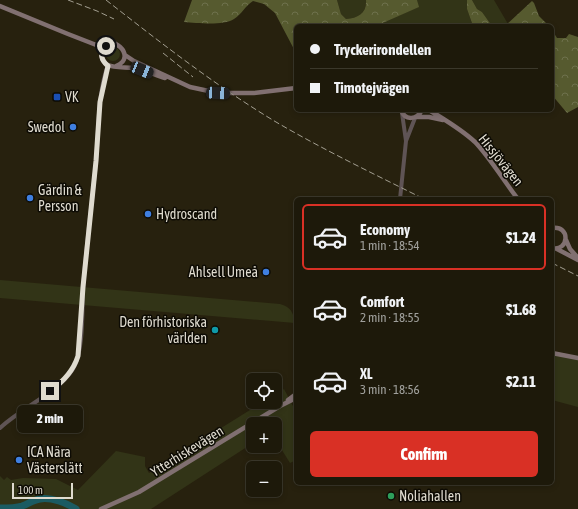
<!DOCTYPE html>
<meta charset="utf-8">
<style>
body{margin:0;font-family:"Asap Condensed",sans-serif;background:#2a2618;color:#f1f3f6;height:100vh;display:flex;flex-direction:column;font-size:15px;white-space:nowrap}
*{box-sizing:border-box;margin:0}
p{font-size:13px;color:#a0a09c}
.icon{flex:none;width:22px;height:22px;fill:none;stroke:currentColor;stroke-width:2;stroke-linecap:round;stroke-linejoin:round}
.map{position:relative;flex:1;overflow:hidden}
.sheet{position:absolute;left:294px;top:197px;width:260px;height:288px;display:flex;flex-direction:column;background:#1d190a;border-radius:6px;box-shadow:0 2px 6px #0003,0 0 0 1px #3b382b}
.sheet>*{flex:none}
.top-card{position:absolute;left:294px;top:24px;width:260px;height:88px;border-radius:6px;box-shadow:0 2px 6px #0003,0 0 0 1px #3b382b;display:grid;align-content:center;height:88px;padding:0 16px;background:#1d190a}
.fabs{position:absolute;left:246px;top:373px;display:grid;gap:8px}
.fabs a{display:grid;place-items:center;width:36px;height:36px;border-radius:6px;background:#1d190a;box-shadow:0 2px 6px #0003,0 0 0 1px #3b382b;font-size:20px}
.scale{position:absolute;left:12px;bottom:10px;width:61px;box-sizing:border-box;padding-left:4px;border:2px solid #dfdbcf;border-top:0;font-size:11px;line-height:14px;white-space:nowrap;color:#dfdbcf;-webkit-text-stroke:3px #0d0b04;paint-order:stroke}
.end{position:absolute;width:18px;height:18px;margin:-9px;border:5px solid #dfdbcf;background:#111;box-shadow:0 0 0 2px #111}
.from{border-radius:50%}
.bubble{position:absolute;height:28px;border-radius:6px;background:#1d190a;box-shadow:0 2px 6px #0003,0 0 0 1px #3b382b;font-size:13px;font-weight:800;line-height:28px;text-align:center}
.car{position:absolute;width:12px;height:24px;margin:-12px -6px;border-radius:5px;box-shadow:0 0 3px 1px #0007;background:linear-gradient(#222 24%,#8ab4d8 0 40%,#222 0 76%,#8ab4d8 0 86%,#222 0)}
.top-card b{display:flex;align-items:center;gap:14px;height:38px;font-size:15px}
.top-card b+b{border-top:1px solid #3b382b}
.top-card i{width:10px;height:10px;background:#f1f3f6}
ul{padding:7px 0 0;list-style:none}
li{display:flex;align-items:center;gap:12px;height:66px;margin:0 8px 6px;padding:0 8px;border:2px solid transparent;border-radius:6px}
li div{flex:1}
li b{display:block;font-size:15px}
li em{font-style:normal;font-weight:800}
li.active{border-color:#d93025}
li>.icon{width:36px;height:36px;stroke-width:1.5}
.action{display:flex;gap:8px;margin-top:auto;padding:8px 16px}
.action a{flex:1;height:46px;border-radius:6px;background:#d93025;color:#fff;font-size:16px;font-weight:800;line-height:46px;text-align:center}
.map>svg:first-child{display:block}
.green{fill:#323417}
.forest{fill:url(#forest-crowns)}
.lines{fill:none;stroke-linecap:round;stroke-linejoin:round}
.river{stroke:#1b5b62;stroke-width:7}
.tertiary{stroke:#5f5455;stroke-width:4}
.secondary{stroke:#817071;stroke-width:4.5}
.rail{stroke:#a39f91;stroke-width:1;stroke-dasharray:6 3;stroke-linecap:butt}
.route{stroke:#dfdbcf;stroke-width:5}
.transit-dot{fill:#1a4fb4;stroke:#0d0b04;stroke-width:1.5}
.shop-dot{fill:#3f7fe0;stroke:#0d0b04;stroke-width:1.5}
.culture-dot{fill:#0f9aa8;stroke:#0d0b04;stroke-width:1.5}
.leisure-dot{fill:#2e9e5b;stroke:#0d0b04;stroke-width:1.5}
.labels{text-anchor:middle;stroke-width:3;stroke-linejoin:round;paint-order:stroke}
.poi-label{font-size:14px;fill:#dfdbcf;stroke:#0d0b04;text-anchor:start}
.street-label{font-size:14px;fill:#dfdbcf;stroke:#0d0b04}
</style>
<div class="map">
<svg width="578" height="509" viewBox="0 0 578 509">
<defs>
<pattern id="forest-crowns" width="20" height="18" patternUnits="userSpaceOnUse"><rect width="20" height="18" fill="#565a2f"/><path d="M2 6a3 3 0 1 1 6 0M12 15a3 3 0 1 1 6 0" fill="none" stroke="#6e714c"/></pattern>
</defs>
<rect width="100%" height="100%" fill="#27210e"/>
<path class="green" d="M337,0h29c1,13 -8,18 -20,19l-5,-5z
M417,0h50v9l6,17h-97l42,-19z
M472,0h22l14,24 -3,2h-13l-10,-14 -5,-3z
M106 54a7 7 0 1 1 14 0a7 7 0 1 1-14 0Z
M0,280l280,24c11,3 13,8 15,19l-295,-25z
M552,353l26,5v49l-26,-7z
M284,389l10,19h2v52l-6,3 -15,-24v-15h-22v19l-102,66h-151v-33l4,4 3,-3 4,3 12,-2 33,1 22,11 38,-39 29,6v9l4,7 114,-71h12v-7z"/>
<path class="forest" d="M192,0h145l4,14 5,5c12,-1 21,-6 20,-19h51l2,7 -43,19h-80v27l-21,-40 -11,-9 -11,-3c-8,5 -11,13 -19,18 -11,7 -36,4 -50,3z
M467,0h5l5,9 5,3 10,14h-19l-6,-17z
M532,1l2,2 5,13 10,10h-44z
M552,30l5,8h9l3,-4 9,3v70l-11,6 -15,-18z"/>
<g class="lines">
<path class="river" d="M0,508c7,0 15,0 22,-2 6,-2 11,-6 18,-7 11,-2 27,4 36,10"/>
<path class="tertiary" d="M406,141l9,-23
M400,199l6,-58 -4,-28
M0,428c21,-20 59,-36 73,-59 11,-18 9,-59 10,-80 3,-43 9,-85 13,-127 3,-33 1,-66 12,-97"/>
<path class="secondary" d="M0,6l68,28 36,14
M125,55l9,6 56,26 28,6h36l42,-5
M116,66c24,-9 -9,-38 -14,-13 -1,5 1,10 6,12 6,3 18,2 25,3 11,1 21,7 32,10
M401,110c4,11 16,10 21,0
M429,110c16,10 32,19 46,32 16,17 28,38 43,57
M417,117h12l14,3
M552,228c19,-3 17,24 0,20
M566,240l4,9 8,9
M557,249l21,11
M552,353l26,5
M288,400l8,-6
M101,509l38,-17 141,-86 16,-8"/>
<path class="rail" d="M68,0l29,11 17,8
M106,0c55,43 110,86 170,122 48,28 98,52 148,77
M163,53l30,24
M552,263l26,13"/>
</g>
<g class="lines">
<path class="route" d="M50,391c13,-9 23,-19 28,-35l5,-69 13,-126 4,-59 8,-36c-7,-6 -9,-13 -2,-20"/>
</g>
<rect class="transit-dot" x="53" y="93" width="8" height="8" rx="2"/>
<g class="shop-dot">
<circle cx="73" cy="127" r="4"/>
<circle cx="30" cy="198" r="4"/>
<circle cx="148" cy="214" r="4"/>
<circle cx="266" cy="272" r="4"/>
<circle cx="19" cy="460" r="4"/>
</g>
<circle class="culture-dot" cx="215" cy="330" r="4"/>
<circle class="leisure-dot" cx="391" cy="496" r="4"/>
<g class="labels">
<g class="poi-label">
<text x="65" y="102">VK</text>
<text x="65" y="132" text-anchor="end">Swedol</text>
<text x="38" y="195">Gärdin &amp;<tspan x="38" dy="16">Persson</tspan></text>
<text x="156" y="219">Hydroscand</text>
<text x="258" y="277" text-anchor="end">Ahlsell Umeå</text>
<text x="207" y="327" text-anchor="end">Den förhistoriska<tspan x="207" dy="16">världen</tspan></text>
<text x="27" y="457">ICA Nära<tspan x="27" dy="16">Västerslätt</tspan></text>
<text x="399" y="501">Noliahallen</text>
</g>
<g class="street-label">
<text transform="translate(501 160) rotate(51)" y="5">Hissjövägen</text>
<text transform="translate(187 451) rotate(-32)" y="5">Ytterhiskevägen</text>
</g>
</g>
</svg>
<div class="fabs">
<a><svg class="icon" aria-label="locate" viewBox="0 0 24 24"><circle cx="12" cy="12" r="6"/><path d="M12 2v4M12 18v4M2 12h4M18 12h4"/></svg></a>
<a>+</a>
<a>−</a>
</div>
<div class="scale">100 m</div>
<i class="end from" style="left:106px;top:46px"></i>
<i class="end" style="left:50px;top:391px"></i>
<div class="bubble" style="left:17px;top:405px;width:66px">2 min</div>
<i class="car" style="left:142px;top:70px;rotate:112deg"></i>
<i class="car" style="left:218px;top:93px;rotate:93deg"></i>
<div class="top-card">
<b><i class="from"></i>Tryckerirondellen</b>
<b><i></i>Timotejvägen</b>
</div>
<section class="sheet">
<ul>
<li class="active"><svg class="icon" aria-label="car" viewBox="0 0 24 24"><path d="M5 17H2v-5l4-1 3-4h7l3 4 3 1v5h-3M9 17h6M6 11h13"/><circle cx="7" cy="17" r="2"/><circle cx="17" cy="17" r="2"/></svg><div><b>Economy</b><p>1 min · 18:54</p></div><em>$1.24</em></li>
<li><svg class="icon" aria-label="car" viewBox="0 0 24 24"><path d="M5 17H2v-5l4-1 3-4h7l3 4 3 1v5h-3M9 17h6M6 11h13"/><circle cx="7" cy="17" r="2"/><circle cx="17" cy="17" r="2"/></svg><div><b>Comfort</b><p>2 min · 18:55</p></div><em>$1.68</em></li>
<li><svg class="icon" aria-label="car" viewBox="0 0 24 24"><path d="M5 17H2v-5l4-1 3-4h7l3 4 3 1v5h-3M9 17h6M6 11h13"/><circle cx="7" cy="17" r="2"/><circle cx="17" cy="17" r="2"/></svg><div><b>XL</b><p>3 min · 18:56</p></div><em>$2.11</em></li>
</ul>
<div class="action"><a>Confirm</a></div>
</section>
</div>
